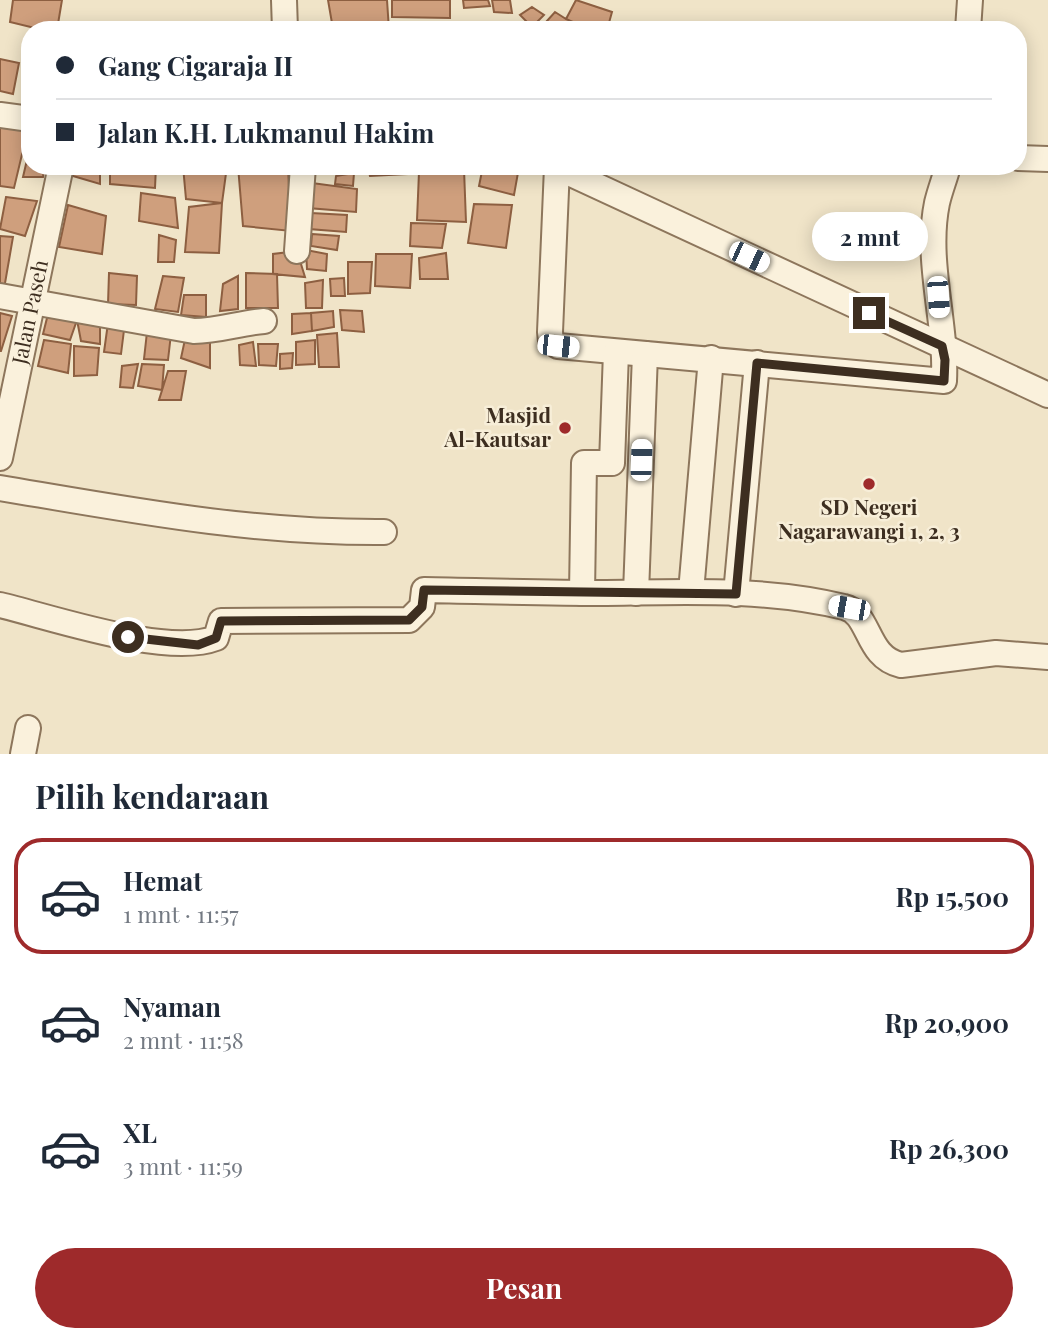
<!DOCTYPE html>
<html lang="id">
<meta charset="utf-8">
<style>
body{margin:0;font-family:"Playfair Display",serif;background:#f2f2f3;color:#1f2937;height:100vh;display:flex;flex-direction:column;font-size:26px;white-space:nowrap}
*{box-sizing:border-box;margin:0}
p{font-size:23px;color:#747a83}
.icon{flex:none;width:38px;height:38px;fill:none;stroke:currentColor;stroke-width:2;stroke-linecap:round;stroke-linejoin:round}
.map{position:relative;height:754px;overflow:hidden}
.side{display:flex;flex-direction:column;background:#fff;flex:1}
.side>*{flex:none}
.hud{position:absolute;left:21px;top:21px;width:1006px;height:154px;border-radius:28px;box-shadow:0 4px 18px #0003;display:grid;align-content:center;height:154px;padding:0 35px;background:#fff}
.end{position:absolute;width:32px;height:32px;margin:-16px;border:9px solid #3d2e20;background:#fff;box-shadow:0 0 0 4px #fff}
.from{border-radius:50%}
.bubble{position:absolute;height:49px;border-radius:24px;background:#fff;box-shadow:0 4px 18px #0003;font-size:23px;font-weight:700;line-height:49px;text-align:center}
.car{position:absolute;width:21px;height:42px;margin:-21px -10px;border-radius:9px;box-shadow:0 0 5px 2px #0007;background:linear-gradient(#fff 24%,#345 0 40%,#fff 0 76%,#345 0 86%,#fff 0)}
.hud b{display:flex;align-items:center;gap:24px;height:66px;font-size:26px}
.hud b+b{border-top:2px solid #e0e1e3}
.hud i{width:18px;height:18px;background:#1f2937}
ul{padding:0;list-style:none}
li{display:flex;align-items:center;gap:21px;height:116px;margin:0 14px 10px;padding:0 21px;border:4px solid transparent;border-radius:28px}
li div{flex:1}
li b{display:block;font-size:26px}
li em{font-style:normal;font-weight:700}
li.selected{border-color:#9e2a2b}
li>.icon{width:63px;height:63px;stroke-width:1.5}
h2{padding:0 35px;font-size:32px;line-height:84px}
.button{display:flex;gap:14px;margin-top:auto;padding:14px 35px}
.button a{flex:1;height:80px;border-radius:42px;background:#9e2a2b;color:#fff;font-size:28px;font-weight:700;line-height:80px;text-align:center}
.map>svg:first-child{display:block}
.building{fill:#cf9f7d;stroke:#8d5f41;stroke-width:2}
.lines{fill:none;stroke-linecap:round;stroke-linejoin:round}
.minor-casing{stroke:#8d765c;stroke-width:28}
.minor{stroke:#faf1dc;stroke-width:24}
.route{stroke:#3d2e20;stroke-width:9}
.poi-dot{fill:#9e2a2b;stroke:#f7eed8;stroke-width:2.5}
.labels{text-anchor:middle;stroke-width:5;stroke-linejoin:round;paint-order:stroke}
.street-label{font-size:21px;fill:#3d2e20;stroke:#f7eed8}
.poi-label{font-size:21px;font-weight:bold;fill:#3d2e20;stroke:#f7eed8;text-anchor:end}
</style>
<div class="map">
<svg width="1048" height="754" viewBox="0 0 1048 754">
<rect width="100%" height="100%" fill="#f0e4c8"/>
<path class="building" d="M13,0h49l-5,30h-14l-33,-8z
M328,0h59l2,30 -56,-1z
M392,0h58v18l-58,-1z
M463,0h25l2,6 -26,2z
M492,0h18l2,13 -18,-1z
M576,0l36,12 -5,18h-16l-25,-11z
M532,7l12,8 -12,12 -12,-12z
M555,12l11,7 9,6 -6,5h-15l-8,-8z
M0,59l19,4 -6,31 -13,-3z
M29,125l-15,63 -14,-2v-59z
M30,147v19h15l-2,11h-20z
M75,166h25v18l-27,-8z
M110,166h46l-1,22 -45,-4z
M183,166h44l-5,37 -36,-4z
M238,166h50l3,65 -48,-5z
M318,166h39v5l-40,2z
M373,166h33l1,8 -37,2 -2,-8z
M483,166l36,1 -5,28 -35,-9z
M464,169l2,53 -49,-2 2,-48z
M354,173l-1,13 -18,-2 1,-8z
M312,183l45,6 -1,23 -48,-4z
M141,193l34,5 3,30 -39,-7z
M6,197l31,4 -12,35 -25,-7z
M222,203l-3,50 -34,-1 4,-45z
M474,204l38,1 -6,43 -38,-5z
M68,205l38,11 -4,38 -43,-7z
M311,213l36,2 -1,17 -37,-3z
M411,223l35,1 -4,24 -32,-2z
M312,234l27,2 -2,14 -26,-4z
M159,235l17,5 -2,22h-16z
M0,236l13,1 -9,52 -4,-1z
M306,250l21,4 -1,17 -19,-2z
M297,251l8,26 -32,-3v-20z
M446,253l2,26h-28l-1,-21z
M376,254h36l-2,34 -35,-2z
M348,262h24l-2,31 -22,1z
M109,273l28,3 -1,29 -28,-1z
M246,273l31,1 1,34h-32z
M163,276l21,2 -6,34 -23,-3z
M238,276v33l-18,2 3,-27z
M344,278l1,18h-14l-1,-17z
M323,280l-1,28h-16l-1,-25z
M184,295h22v22l-25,-2z
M340,310l22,1 2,21 -22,-2z
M333,311l1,16 -22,4 -1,-18z
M0,313l12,3 -11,35h-1z
M311,313l1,18 -20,3v-20z
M48,314l29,6 -7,20 -27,-6z
M77,320h23v24l-19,-3z
M108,323l16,7 -3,24 -17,-2z
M187,330l23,3v35l-29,-10z
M147,332l24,2 -3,26 -24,-1z
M337,333l2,34h-20l-2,-32z
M44,340l27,4 -3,29 -30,-7z
M315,340v24l-19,1v-23z
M253,342l3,24 -16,-1 -1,-20z
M258,344h20l-2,22 -17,-1z
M74,346l25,2 -2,27 -23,1z
M293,353l-1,15 -12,1v-15z
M138,364l-5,24 -13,-1 2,-21z
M142,364l22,1 -2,25 -24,-4z
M168,371h18l-5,29h-22z"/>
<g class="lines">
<g class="minor-casing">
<g id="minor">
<path d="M284,0l1,30"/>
<path d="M968,30l2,-30"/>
<path d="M0,115l30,4"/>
<path d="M1018,158l30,1"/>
<path d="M554,166l494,229"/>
<path d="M557,167l-7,165 1,9 7,5 386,35c3,-58 -19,-120 -7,-178 3,-13 8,-25 11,-37"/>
<path d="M297,251l6,-85"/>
<path d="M0,296l194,35c24,0 46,-8 70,-10"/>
<path id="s1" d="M0,458l61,-292"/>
<path d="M0,488c131,22 250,45 384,44"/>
<path d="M691,592l20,-234"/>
<path d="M582,593l2,-130h28l4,-111"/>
<path d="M636,593l9,-239"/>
<path d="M736,594l21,-231"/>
<path d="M0,605c54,13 167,52 216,33l5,-17 188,-1 13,-13 2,-17c61,1 121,3 182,3 78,-1 161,-5 238,14 27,6 21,50 57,58l95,-12 52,4"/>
<path d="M23,754l5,-26"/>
</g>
</g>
<use href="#minor" class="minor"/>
</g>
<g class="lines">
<path class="route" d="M128,637l70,8 18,-7 5,-17 188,-1 13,-13 2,-17 312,4 21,-231 187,18 1,-21 -3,-14 -73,-33"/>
</g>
<g class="poi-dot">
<circle cx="565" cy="428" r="7"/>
<circle cx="869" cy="484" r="7"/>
</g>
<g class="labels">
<g class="street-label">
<text dy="7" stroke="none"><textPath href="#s1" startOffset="149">Jalan Paseh</textPath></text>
</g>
<g class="poi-label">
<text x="551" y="423">Masjid<tspan x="551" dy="24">Al-Kautsar</tspan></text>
<text x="869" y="515" text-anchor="middle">SD Negeri<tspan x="869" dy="24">Nagarawangi 1, 2, 3</tspan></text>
</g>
</g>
</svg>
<i class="end from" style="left:128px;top:637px"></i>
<i class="end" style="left:869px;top:313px"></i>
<div class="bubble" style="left:812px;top:212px;width:116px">2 mnt</div>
<i class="car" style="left:749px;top:257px;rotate:115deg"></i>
<i class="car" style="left:938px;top:297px;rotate:176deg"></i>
<i class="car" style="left:558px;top:346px;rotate:96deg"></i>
<i class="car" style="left:641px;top:460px;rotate:2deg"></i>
<i class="car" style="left:849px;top:608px;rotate:280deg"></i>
<div class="hud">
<b><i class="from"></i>Gang Cigaraja II</b>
<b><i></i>Jalan K.H. Lukmanul Hakim</b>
</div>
</div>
<section class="side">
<h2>Pilih kendaraan</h2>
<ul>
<li class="selected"><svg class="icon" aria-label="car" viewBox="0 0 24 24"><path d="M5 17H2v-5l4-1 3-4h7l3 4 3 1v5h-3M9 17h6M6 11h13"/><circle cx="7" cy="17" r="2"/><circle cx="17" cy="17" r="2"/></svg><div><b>Hemat</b><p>1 mnt · 11:57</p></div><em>Rp 15,500</em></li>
<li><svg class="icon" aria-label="car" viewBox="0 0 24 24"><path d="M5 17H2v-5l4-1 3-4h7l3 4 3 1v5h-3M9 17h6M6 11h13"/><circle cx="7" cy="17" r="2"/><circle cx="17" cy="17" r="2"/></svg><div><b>Nyaman</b><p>2 mnt · 11:58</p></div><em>Rp 20,900</em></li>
<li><svg class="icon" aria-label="car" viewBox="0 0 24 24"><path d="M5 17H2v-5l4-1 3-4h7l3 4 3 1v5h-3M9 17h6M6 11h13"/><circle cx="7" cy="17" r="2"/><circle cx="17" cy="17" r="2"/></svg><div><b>XL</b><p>3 mnt · 11:59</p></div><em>Rp 26,300</em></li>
</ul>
<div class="button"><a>Pesan</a></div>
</section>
